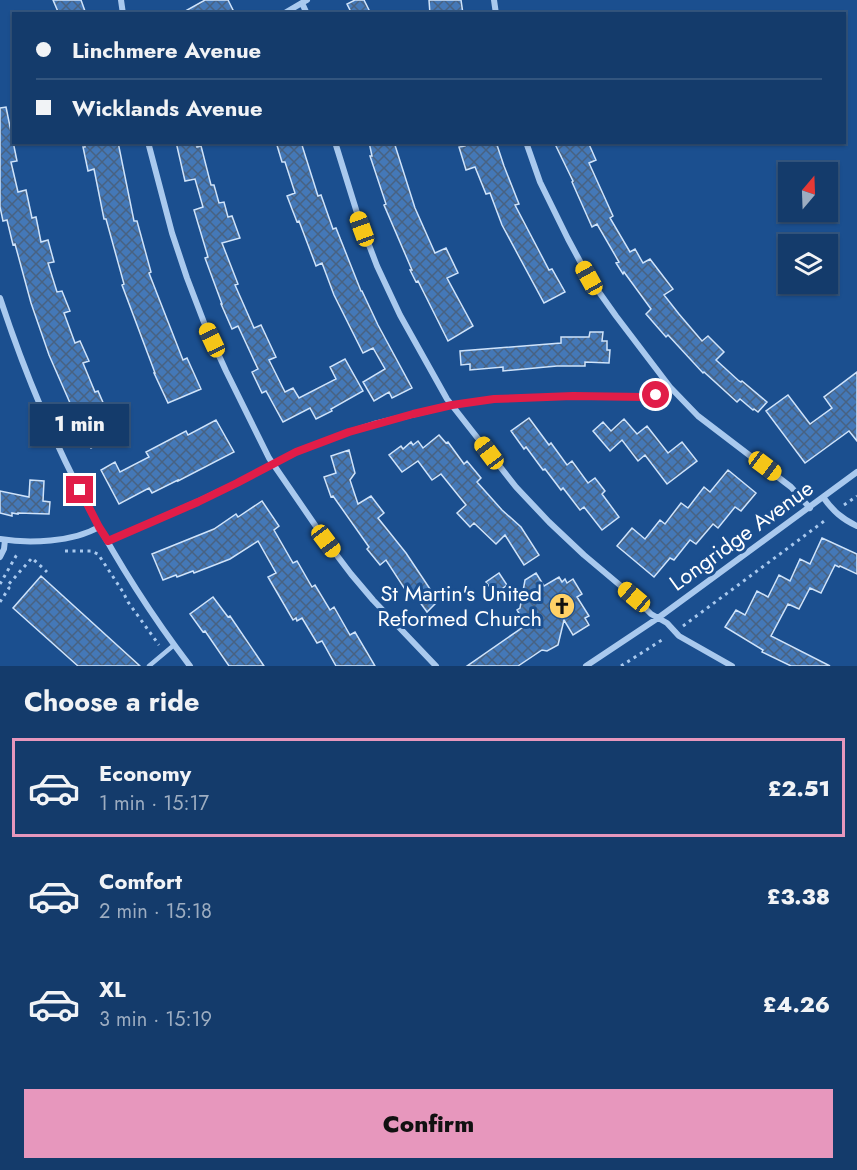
<!DOCTYPE html>
<meta charset="utf-8">
<style>
body{margin:0;font-family:Jost,sans-serif;background:#1d4271;color:#f1f3f6;height:100vh;display:flex;flex-direction:column;font-size:22px;white-space:nowrap}
*{box-sizing:border-box;margin:0}
p{font-size:20px;color:#9dadc1}
.icon{flex:none;width:33px;height:33px;fill:none;stroke:currentColor;stroke-width:2;stroke-linecap:round;stroke-linejoin:round}
.map{position:relative;height:666px;overflow:hidden}
.side{display:flex;flex-direction:column;background:#143b6b;flex:1}
.side>*{flex:none}
.hud{position:absolute;left:12px;top:12px;width:834px;height:132px;border-radius:0px;box-shadow:0 2px 4px #0004,0 0 0 2px #33557e;display:grid;align-content:center;height:132px;padding:0 24px;background:#143b6b}
.needle{width:39px;rotate:19deg}
.controls{position:absolute;left:778px;top:162px;display:grid;gap:12px}
.controls a{display:grid;place-items:center;width:60px;height:60px;border-radius:0px;background:#143b6b;box-shadow:0 2px 4px #0004,0 0 0 2px #33557e;font-size:30px}
.end{position:absolute;width:27px;height:27px;margin:-14px;border:8px solid #e11d48;background:#fff;box-shadow:0 0 0 3px #fff}
.from{border-radius:50%}
.bubble{position:absolute;height:42px;border-radius:0px;background:#143b6b;box-shadow:0 2px 4px #0004,0 0 0 2px #33557e;font-size:20px;font-weight:800;line-height:42px;text-align:center}
.car{position:absolute;width:18px;height:36px;margin:-18px -9px;border-radius:8px;box-shadow:0 0 4px 2px #0007;background:linear-gradient(#f5c518 24%,#345 0 40%,#f5c518 0 76%,#345 0 86%,#f5c518 0)}
.hud b{display:flex;align-items:center;gap:21px;height:57px;font-size:22px}
.hud b+b{border-top:2px solid #33557e}
.hud i{width:15px;height:15px;background:#f1f3f6}
ul{padding:0;list-style:none}
li{display:flex;align-items:center;gap:18px;height:99px;margin:0 12px 9px;padding:0 12px;border:3px solid transparent;border-radius:0px}
li div{flex:1}
li b{display:block;font-size:22px}
li em{font-style:normal;font-weight:800}
li.on{border-color:#e797bd}
li>.icon{width:54px;height:54px;stroke-width:1.5}
h2{padding:0 24px;font-size:27px;line-height:72px}
.cta{display:flex;gap:12px;margin-top:auto;padding:12px 24px}
.cta a{flex:1;height:69px;border-radius:0px;background:#e797bd;color:#111;font-size:24px;font-weight:800;line-height:69px;text-align:center}
.map>svg:first-child{display:block}
.building{fill:url(#building-cross-hatch);stroke:#cfe3fa;stroke-width:1.5}
.lines{fill:none;stroke-linecap:round;stroke-linejoin:round}
.path{stroke:#a9c9ee;stroke-width:3;stroke-dasharray:3 4.5;stroke-linecap:butt}
.lane{stroke:#a9c9ee;stroke-width:4.5}
.street{stroke:#a9c9ee;stroke-width:6}
.route{stroke:#e11d48;stroke-width:8}
.labels{text-anchor:middle;stroke-width:6;stroke-linejoin:round;paint-order:stroke}
.street-label{font-size:22px;fill:#fff;stroke:#1b4f8f}
.poi-label{font-size:22px;fill:#fff;stroke:#1b4f8f;text-anchor:end}
</style>
<div class="map">
<svg width="857" height="666" viewBox="0 0 857 666">
<defs>
<pattern id="building-cross-hatch" width="8" height="8" patternUnits="userSpaceOnUse" patternTransform="scale(1.5)"><rect width="8" height="8" fill="#4478b7"/><path d="M0 0l8 8M0 8l8-8" fill="none" stroke="#486282"/></pattern>
</defs>
<rect width="100%" height="100%" fill="#1b4f8f"/>
<path class="building" d="M53,0h28l5,14h-27z
M205,0h23l7,14h-55z
M355,0h9l7,14h-19l-5,-10z
M429,0h32l2,14h-33z
M6,107l11,54 -6,1 7,30 8,-2 6,28 4,-1 5,25 7,-2 6,22 -6,1 9,29 5,-1 8,20 -6,2 11,30 5,-2 9,20 -6,2 12,29 3,-1 10,23 2,-1 10,20 -29,15 -10,-20 -32,-73 -18,-52 -16,-59 -2,1 -6,-25 -4,1 -3,-14v-99z
M85,142h33l16,79h3l14,51 -2,1 34,87 4,-2 14,31 -33,14 -14,-30h1l-33,-88 2,-1 -18,-65h-2l-10,-50 -6,2 -5,-24h2z
M176,142h20l1,5 4,-1 10,39h3l5,18 5,-1 4,15 4,-1 8,22 -18,5 16,41 -3,1 19,43 7,-3 15,32 -7,3 16,32 8,-4 6,10 37,-19 -6,-12 15,-8 18,32 -32,18 1,2 -16,8 -6,-11 -27,14 -17,-31 -4,2 -10,-21 6,-3 -20,-43 -6,3 -11,-25h1l-17,-46 3,-1 -14,-47 9,-3 -8,-28 -10,2z
M276,142h25l17,54 3,-1 12,34 3,-1 25,63h1l16,34 34,63 -20,10 -3,-6 -15,9 -11,-19 22,-13 -12,-21 -10,5 -29,-58 -12,-32 -6,3 -17,-45 -2,1 -10,-26 8,-3 -10,-31h-3z
M369,142h25l21,66 20,45 11,-5 12,25 -11,5 26,48 -25,15 -30,-60 -2,1 -6,-12h2l-28,-65 2,-1 -16,-48h2z
M464,142h32l8,24 15,38 -4,1 34,65 3,-1 13,23 -21,11 -42,-78 -12,-32 -4,1 -11,-27 -9,3 -7,-23 6,-1z
M554,142h34l8,18 -7,3 24,53 -3,2 20,34 5,-3 8,14 7,-4 23,30 -9,6 15,19 23,27 6,-5 16,16 -8,8 23,21 2,1 1,-1 25,21 -9,10 -4,-3 -1,1 -13,-11 -3,3 -33,-30 -1,1 -35,-38 -2,2 -20,-23 5,-5 -27,-37 -1,2 -7,-11 3,-1 -22,-38 -5,3 -20,-45 1,-1z
M590,332h13l-1,9h5v9h3l-1,13 -24,-1v4h-28l-54,5v-4l-33,3v-6l-9,1 -1,-14 101,-8v-6h28z
M857,372v69l-8,-10 -44,32 -39,-52 22,-16 22,29 22,-16 -8,-11z
M529,418l20,27 2,-2 16,22 5,-4 16,22 7,-5 10,13 -3,3 17,23 -17,13 -18,-23 -4,3 -17,-22 -2,2 -16,-21 -2,1 -17,-23 -2,2 -13,-18z
M624,419l13,15 10,-8 21,27 14,-11 15,19 -30,23 -22,-29 -7,6 -16,-21 -12,11 -17,-20 10,-9 8,9z
M216,420l18,32 -56,29v-1l-26,13 -3,-5 -30,16 -18,-34 14,-8 5,10 29,-15 -3,-5 40,-21 2,4z
M439,435l7,8 2,-1 16,22 3,-3 14,17 -4,4 25,28 19,17 18,28 -15,10 -19,-30 -9,9 -22,-21 -4,4 -13,-14 9,-8 -25,-31 -9,6 -14,-19 -16,11 -13,-17 12,-9 2,3 8,-7 2,3 5,-4 5,7z
M349,450l6,23 -5,7 8,24 13,-8 13,17 -6,5 28,35 32,48 -11,11 -13,-18 -4,3 -24,-37 -6,5 -13,-16 2,-2 -36,-51 -2,1 -7,-20 12,-4 -5,-17z
M728,470l28,23 -15,18 -6,-4 -17,21 -5,-4 -17,20 -6,-4 -16,20 -4,-2 -16,19 -37,-31 15,-18 13,11 15,-19 5,4 16,-21 7,5 16,-21 6,5z
M30,480l14,1 -1,20 7,1 -1,12 -31,-1v1l-6,-1v3l-12,-3v-22l29,6z
M262,501l17,25 -5,4 19,33 4,-2 15,26 3,-2 15,25 4,-3 16,28 5,-3 20,34h-39l-14,-25 -5,2 -15,-25 -5,3 -1,-3 -3,2 -25,-43 8,-4 -18,-32 -28,18 -36,14 -1,-2 -16,6 -1,-2 -13,5 -11,-26 62,-25 22,-15 2,3z
M822,538l35,16v20l-17,-8 -1,1 -4,-2 -14,28 -11,-5 -11,21 -11,-5 -17,32 59,30h-39l-29,-14 1,-2 -38,-23 11,-17 9,5 12,-24 11,6 11,-22 11,6 10,-22 10,5z
M499,573l8,12 -12,9 -9,-12z
M536,573l8,13 15,-9 3,5 3,-3 2,4 6,-4 9,15 -5,3 12,19 -4,2 4,7 -16,10 -9,-15 -6,25 -11,6 -5,-1 -24,16h-51l59,-41 -9,-15 3,-2 5,-28z
M41,576l99,90h-62l-65,-58z
M213,597l15,20 2,-1 34,50h-35l-24,-35 -2,1 -13,-18z"/>
<g class="lines">
<path class="path" d="M844,505l13,-9
M65,551h26l7,3 25,38 5,10 31,43
M0,584l16,-28 3,-3
M0,602l9,-14 -2,-2 25,-28 15,14
M683,626l144,-107
M621,666l44,-28"/>
<path class="lane" d="M149,666l25,-21"/>
<path class="street" d="M121,0l2,14
M494,0l2,14
M302,3l5,11
M283,14l24,-14
M148,142l24,91 15,45 18,47 21,46 43,87 57,83 25,33 22,26 63,66
M335,142l23,74 19,50 23,49 47,84 69,88 33,35 35,33 50,42 17,17 16,9 12,13 53,30
M526,142l14,40 28,57 21,39 27,38 54,71 28,29 93,71 19,21
M0,298c43,131 106,258 190,368
M823,497c10,14 19,22 34,29
M0,539c29,5 73,3 99,-12
M108,541l89,-39 40,-19 59,-31 53,-20 25,-8 78,-19 42,-6 79,-3 78,1 19,-10
M0,557l4,-8 1,-9
M586,666l72,-48 199,-146"/>
</g>
<g class="lines">
<path class="route" d="M80,490l19,37 9,14 90,-39 39,-19 59,-31 53,-20 64,-18 39,-9 42,-6 79,-3 71,1 12,-2"/>
</g>
<defs>
<g id="church-disc" transform="scale(1.35)"><circle r="9.5" fill="#ffd166" stroke="#1b4f8f"/><path d="M-1.2-6h2.4v3.5h3.3v2.4h-3.3V6h-2.4V-.1h-3.3v-2.4h3.3Z" fill="#111"/></g>
</defs>
<g fill-rule="evenodd">
<use href="#church-disc" x="562" y="606"/>
</g>
<g class="labels">
<g class="street-label">
<text transform="translate(741 535) rotate(-36)" y="8">Longridge Avenue</text>
</g>
<g class="poi-label">
<text x="542" y="601">St Martin's United<tspan x="542" dy="25">Reformed Church</tspan></text>
</g>
</g>
</svg>
<div class="controls">
<a><svg class="needle" viewBox="-14 -14 28 28"><path d="M0-13l5 13h-10z" fill="#e53935"/><path d="M0 13l5-13h-10z" fill="#9dadc1"/></svg></a>
<a><svg class="icon" aria-label="layers" viewBox="0 0 24 24"><path d="M12 4l9 5-9 5-9-5zM3 14l9 5 9-5"/></svg></a>
</div>
<i class="end from" style="left:656px;top:395px"></i>
<i class="end" style="left:80px;top:490px"></i>
<div class="bubble" style="left:30px;top:404px;width:99px">1 min</div>
<i class="car" style="left:362px;top:229px;rotate:340deg"></i>
<i class="car" style="left:589px;top:278px;rotate:331deg"></i>
<i class="car" style="left:212px;top:340px;rotate:335deg"></i>
<i class="car" style="left:489px;top:453px;rotate:323deg"></i>
<i class="car" style="left:765px;top:466px;rotate:127deg"></i>
<i class="car" style="left:326px;top:541px;rotate:143deg"></i>
<i class="car" style="left:634px;top:597px;rotate:310deg"></i>
<div class="hud">
<b><i class="from"></i>Linchmere Avenue</b>
<b><i></i>Wicklands Avenue</b>
</div>
</div>
<section class="side">
<h2>Choose a ride</h2>
<ul>
<li class="on"><svg class="icon" aria-label="car" viewBox="0 0 24 24"><path d="M5 17H2v-5l4-1 3-4h7l3 4 3 1v5h-3M9 17h6M6 11h13"/><circle cx="7" cy="17" r="2"/><circle cx="17" cy="17" r="2"/></svg><div><b>Economy</b><p>1 min · 15:17</p></div><em>£2.51</em></li>
<li><svg class="icon" aria-label="car" viewBox="0 0 24 24"><path d="M5 17H2v-5l4-1 3-4h7l3 4 3 1v5h-3M9 17h6M6 11h13"/><circle cx="7" cy="17" r="2"/><circle cx="17" cy="17" r="2"/></svg><div><b>Comfort</b><p>2 min · 15:18</p></div><em>£3.38</em></li>
<li><svg class="icon" aria-label="car" viewBox="0 0 24 24"><path d="M5 17H2v-5l4-1 3-4h7l3 4 3 1v5h-3M9 17h6M6 11h13"/><circle cx="7" cy="17" r="2"/><circle cx="17" cy="17" r="2"/></svg><div><b>XL</b><p>3 min · 15:19</p></div><em>£4.26</em></li>
</ul>
<div class="cta"><a>Confirm</a></div>
</section>
